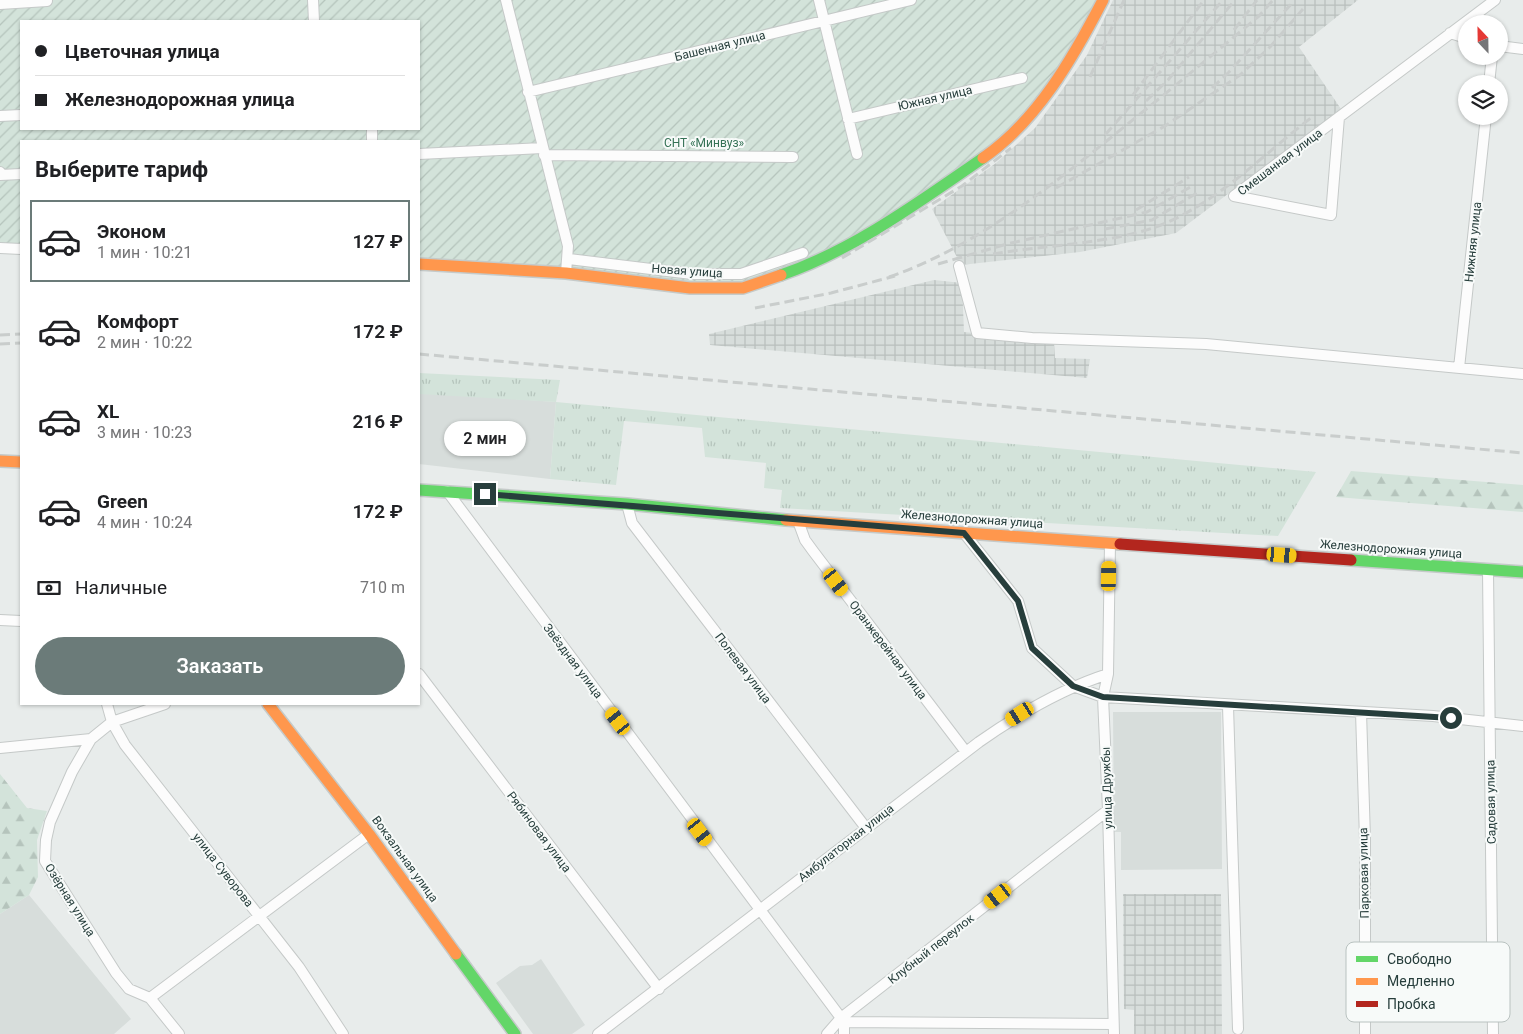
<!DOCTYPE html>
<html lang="ru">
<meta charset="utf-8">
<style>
body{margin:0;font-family:Roboto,sans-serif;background:#f2f2f2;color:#202124;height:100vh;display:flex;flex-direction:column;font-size:19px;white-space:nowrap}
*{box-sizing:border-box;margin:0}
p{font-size:16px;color:#757577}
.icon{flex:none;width:28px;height:28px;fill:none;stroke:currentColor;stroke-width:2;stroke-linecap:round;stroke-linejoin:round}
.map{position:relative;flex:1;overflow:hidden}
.drawer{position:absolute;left:20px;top:140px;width:400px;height:565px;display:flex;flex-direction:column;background:#fff;border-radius:0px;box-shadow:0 1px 4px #0004}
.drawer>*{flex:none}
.top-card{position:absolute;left:20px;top:20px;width:400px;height:110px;border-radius:0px;box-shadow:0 1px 4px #0004;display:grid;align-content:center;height:110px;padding:0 15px;background:#fff}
.needle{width:32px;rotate:338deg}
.controls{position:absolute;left:1458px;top:15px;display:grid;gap:10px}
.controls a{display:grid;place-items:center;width:50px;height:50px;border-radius:50%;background:#fff;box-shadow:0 1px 4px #0004;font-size:25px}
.end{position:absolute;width:22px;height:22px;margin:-11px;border:6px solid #273e3c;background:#fff;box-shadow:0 0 0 2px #fff}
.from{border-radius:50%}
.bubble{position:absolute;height:35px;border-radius:18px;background:#fff;box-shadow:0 1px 4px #0004;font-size:16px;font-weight:600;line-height:35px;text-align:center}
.car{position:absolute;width:15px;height:30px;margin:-15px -8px;border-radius:6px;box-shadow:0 0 4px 1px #0007;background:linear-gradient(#f5c518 24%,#345 0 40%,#f5c518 0 76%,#345 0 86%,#f5c518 0)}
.top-card b{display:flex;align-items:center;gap:18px;height:48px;font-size:19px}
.top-card b+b{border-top:1px solid #e0e0e0}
.top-card i{width:12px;height:12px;background:#202124}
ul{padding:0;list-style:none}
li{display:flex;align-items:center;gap:15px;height:82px;margin:0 10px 8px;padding:0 5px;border:2px solid transparent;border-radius:0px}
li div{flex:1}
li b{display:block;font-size:19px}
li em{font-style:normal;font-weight:600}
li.current{border-color:#6b7b79}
li>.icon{width:45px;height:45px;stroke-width:1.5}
h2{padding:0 15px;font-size:22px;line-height:60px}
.pay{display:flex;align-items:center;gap:12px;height:55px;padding:0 15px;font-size:19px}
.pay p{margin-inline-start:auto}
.button{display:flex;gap:10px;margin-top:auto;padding:10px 15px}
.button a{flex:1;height:58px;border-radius:30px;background:#6b7b79;color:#fff;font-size:20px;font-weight:600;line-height:58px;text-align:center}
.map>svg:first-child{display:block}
.built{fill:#d7dddb}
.industrial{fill:url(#industrial-grid)}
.grass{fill:url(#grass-tufts)}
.forest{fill:url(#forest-firs)}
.garden{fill:url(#garden-furrows);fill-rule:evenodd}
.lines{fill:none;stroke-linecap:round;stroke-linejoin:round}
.street-casing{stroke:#c5c9c8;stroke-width:12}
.fast-casing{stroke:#c5cac9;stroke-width:14}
.slow-casing{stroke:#c5cac9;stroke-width:14}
.jam-casing{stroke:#c5cac9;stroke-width:14}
.street{stroke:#fcfcfc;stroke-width:10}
.fast{stroke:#63d668;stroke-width:11}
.slow{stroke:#ff974d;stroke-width:11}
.jam{stroke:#b3261e;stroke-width:11}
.rail{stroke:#c9cdcc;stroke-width:3;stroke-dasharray:10 5;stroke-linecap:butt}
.route{stroke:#273e3c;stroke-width:6}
.labels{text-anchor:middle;stroke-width:4;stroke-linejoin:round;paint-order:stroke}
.street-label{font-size:12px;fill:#273e3c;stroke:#f7faf9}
.park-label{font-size:12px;fill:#357256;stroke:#f7faf9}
.key{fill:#f7faf9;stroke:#b9c2c0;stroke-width:1}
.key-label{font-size:14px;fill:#273e3c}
</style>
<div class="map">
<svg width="1523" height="1034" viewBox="0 0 1523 1034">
<defs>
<pattern id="industrial-grid" width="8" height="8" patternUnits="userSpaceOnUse" patternTransform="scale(1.25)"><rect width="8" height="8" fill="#d7dddb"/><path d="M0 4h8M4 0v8" fill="none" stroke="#b9bfbd"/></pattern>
<pattern id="grass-tufts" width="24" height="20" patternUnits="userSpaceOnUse" patternTransform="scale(1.25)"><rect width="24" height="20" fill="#d3e3da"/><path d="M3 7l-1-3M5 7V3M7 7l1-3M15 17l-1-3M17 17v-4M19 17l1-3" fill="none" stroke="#b5c4bc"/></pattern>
<pattern id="forest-firs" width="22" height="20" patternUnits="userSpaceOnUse" patternTransform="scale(1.25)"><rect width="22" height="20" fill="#d3e3da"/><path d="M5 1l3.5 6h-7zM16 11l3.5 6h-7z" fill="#b5c4bc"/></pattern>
<pattern id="garden-furrows" width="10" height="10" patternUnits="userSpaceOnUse" patternTransform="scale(1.25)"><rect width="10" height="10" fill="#d3e3da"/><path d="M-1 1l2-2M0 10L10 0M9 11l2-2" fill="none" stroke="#b5c4bc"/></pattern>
</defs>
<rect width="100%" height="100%" fill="#e8eceb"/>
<path class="built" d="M419,392l137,10 -6,77 -131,-15z
M1113,712h108l1,157 -101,1v-38h-7z
M29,895l102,124 -17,15h-114v-120z
M541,959l44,66 -13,9h-39l-37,-51 24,-17 12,-1z"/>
<path class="industrial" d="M1113,0h245l-59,47 42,62 -165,124 -96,19 -119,13 -29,-56 64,-46 39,-35 52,-73z
M934,280l28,3 2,49 90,10 1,16 35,1 -3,19 -377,-33 -1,-11z
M1123,894h98l1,140h-88v-24l-10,-1z"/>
<path class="grass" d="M419,373l141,7 -4,22 760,70 -38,64 -498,-28 2,-18 -18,-2 2,-25 -61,-6 -3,-29 -78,-7 -8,64 -66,-6 6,-77 -137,-8z"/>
<path class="forest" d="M1351,471l172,14v27l-187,-15z
M0,774l27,34 20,3 -10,29 1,37 -9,18 -29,19z"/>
<path class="garden" d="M0,0h1103l-20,38 -87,111 -185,116 -68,23 -324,-24v-123h-398v108l-21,-1zM21,21h398v108h-398z"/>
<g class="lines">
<g class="street-casing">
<path id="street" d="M313,0l1,21
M506,0l62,246 -2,27
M819,0l38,154
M0,4l47,-3
M1450,33l16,5
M1499,46l24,3
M1489,84l3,-28
M528,92l383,-92
M0,116l21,-1
M848,119l174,-41
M372,129v12
M419,154l123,-6
M544,155l249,2
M0,172v3l21,-1
M1234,196l261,-196
M1234,196l97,19 8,-98
M0,248l21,1
M569,259l123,15h49l62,-21
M959,266l18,67 55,5 174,6 317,30
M1459,368l27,-252
M447,491l397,531
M627,504l5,19 234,305
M798,521l7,19 8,11 153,201
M964,533l54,68 14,47 41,38 30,11 330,19 90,10
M1110,543l-2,131 -5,23 5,113 6,224
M1488,570l5,464
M0,620l21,1
M419,674l240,315
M107,704l5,18 13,23 174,222 44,67
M165,704l-53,18 -21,17 -19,33 -22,50 -4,18 -1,21 71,112 13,16 21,9 29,36
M1228,706l10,323
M1361,712l4,127v195
M0,748l91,-9 4,-3
M150,998l219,-164
M844,1022l269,2
M844,1022v12
M598,1034l381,-292c40,-28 82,-53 129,-68
M827,1034l14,-16 267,-208"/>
</g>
<g class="fast-casing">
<path id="fast" d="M781,275c73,-25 138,-73 202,-117
M419,490l208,14 159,16
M1351,560l172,12
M456,954l59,80"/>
</g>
<g class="slow-casing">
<path id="slow" d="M983,158c54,-37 90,-100 120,-158
M419,264l147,9 124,15h53l38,-13
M0,461l21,1
M786,520l334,24
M268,704l101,130 87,120"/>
</g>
<g class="jam-casing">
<path id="jam" d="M1120,544l231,16"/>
</g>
<use href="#street" class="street"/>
<use href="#fast" class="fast"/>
<use href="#slow" class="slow"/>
<use href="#jam" class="jam"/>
<path class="rail" d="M1234,30l23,-30
M1090,77l34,-77
M1212,88l17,-16 65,-71
M1133,95l71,-95
M1146,101l22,-21 67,-80
M1105,135l118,-135
M1056,188l109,-62 75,-51 30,-28 33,-38
M1136,210l53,-33
M1105,229l47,-9 45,-27
M993,254c52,-9 119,-10 168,-29 57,-23 103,-71 151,-108
M842,258l120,-72 49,-38
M938,264l69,-20 140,-32 47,-27
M889,277c89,-31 163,-92 235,-150 46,-37 91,-74 135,-111l14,-16
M755,308l76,-15 64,-17
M0,335l21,-1
M0,344l21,-1
M419,354l1104,99"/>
</g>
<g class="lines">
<path class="route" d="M485,494l479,39 54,68 14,47 41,38 30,11 348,21"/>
</g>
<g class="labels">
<g class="street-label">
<text transform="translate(720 46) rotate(-14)" y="4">Башенная улица</text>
<text transform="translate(935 98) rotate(-13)" y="4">Южная улица</text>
<text transform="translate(1280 162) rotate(-37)" y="4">Смешанная улица</text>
<text transform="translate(1473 242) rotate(-84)" y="4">Нижняя улица</text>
<text transform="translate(687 271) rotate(4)" y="4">Новая улица</text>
<text transform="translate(972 519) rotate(4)" y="4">Железнодорожная улица</text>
<text transform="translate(1391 549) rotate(4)" y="4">Железнодорожная улица</text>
<text transform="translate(888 650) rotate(53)" y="4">Оранжерейная улица</text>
<text transform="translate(573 661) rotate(53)" y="4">Звёздная улица</text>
<text transform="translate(743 668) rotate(53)" y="4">Полевая улица</text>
<text transform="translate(1107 788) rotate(-92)" y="4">улица Дружбы</text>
<text transform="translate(1491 802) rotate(-91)" y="4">Садовая улица</text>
<text transform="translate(539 832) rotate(53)" y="4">Рябиновая улица</text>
<text transform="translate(846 843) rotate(-38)" y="4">Амбулаторная улица</text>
<text transform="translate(405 859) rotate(54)" y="4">Вокзальная улица</text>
<text transform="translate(223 870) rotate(52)" y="4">улица Суворова</text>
<text transform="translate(1364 873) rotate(-91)" y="4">Парковая улица</text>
<text transform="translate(70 900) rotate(58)" y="4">Озёрная улица</text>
<text transform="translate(931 949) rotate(-38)" y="4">Клубный переулок</text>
</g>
<g class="park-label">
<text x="704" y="147">СНТ «Минвуз»</text>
</g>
</g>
<rect x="1346" y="942" width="164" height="80" rx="8" class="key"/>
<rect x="1356" y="956" width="22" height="6" fill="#63d668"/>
<rect x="1356" y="978" width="22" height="7" fill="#ff974d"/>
<rect x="1356" y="1001" width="22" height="6" fill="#b3261e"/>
<g class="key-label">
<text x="1387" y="964">Свободно</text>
<text x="1387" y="986">Медленно</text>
<text x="1387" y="1009">Пробка</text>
</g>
</svg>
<div class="controls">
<a><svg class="needle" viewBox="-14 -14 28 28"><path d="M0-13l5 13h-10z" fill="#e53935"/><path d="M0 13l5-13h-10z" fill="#757577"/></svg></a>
<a><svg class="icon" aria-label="layers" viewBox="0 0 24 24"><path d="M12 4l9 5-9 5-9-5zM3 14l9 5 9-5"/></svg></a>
</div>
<i class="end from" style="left:1451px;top:718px"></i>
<i class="end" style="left:485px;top:494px"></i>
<div class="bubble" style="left:444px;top:421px;width:82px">2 мин</div>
<i class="car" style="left:1282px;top:555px;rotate:94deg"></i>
<i class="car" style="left:1109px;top:576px;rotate:1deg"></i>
<i class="car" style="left:836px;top:582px;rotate:143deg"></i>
<i class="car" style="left:1020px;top:714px;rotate:238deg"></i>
<i class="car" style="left:618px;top:721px;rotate:323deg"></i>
<i class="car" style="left:700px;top:832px;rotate:143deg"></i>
<i class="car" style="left:998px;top:896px;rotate:232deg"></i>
<div class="top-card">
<b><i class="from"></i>Цветочная улица</b>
<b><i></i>Железнодорожная улица</b>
</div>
<section class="drawer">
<h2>Выберите тариф</h2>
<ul>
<li class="current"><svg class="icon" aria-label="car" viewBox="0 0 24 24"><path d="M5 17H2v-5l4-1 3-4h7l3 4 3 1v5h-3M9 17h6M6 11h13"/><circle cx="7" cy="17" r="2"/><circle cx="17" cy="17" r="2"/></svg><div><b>Эконом</b><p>1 мин · 10:21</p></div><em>127 ₽</em></li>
<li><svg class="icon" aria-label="car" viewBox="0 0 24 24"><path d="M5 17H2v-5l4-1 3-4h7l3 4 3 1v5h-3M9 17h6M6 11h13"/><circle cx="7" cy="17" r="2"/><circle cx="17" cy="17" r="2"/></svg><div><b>Комфорт</b><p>2 мин · 10:22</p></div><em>172 ₽</em></li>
<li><svg class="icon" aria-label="car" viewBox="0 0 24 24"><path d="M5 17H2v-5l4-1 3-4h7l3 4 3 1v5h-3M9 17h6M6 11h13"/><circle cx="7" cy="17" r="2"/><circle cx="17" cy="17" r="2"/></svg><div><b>XL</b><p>3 мин · 10:23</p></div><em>216 ₽</em></li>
<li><svg class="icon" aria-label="car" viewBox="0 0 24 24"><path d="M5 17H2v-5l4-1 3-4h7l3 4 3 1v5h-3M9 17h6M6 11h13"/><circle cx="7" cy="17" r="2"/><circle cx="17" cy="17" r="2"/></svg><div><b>Green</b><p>4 мин · 10:24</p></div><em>172 ₽</em></li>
</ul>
<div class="pay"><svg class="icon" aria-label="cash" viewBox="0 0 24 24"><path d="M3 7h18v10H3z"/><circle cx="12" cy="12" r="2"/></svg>Наличные<p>710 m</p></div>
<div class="button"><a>Заказать</a></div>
</section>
</div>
